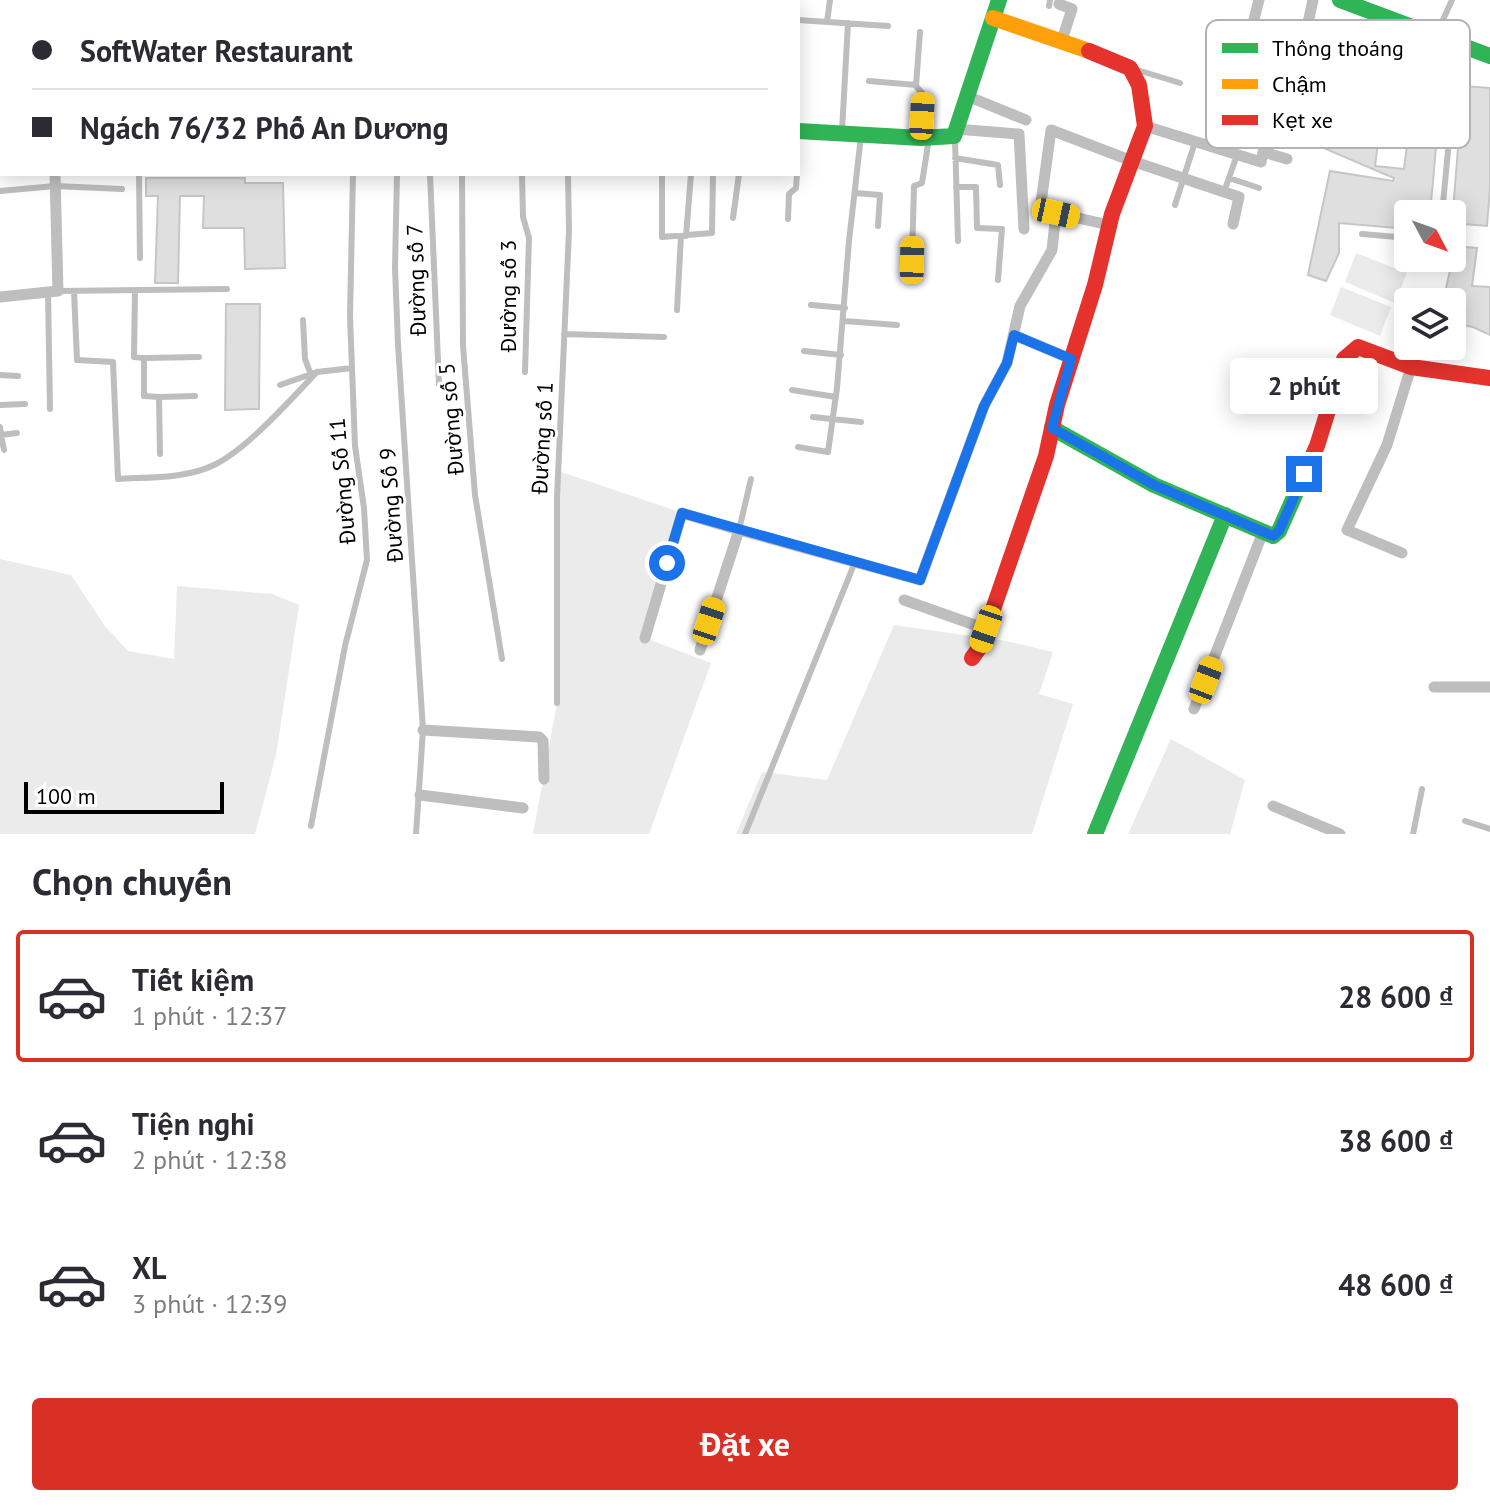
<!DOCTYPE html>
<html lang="vi">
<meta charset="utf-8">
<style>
body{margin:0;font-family:"PT Sans",sans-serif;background:#f2f2f3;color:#2b2b33;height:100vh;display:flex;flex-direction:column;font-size:30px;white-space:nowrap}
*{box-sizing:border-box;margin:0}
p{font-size:26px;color:#7c7c81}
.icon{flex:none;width:44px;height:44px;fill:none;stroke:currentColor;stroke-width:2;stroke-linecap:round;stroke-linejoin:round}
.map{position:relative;height:834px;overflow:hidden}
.panel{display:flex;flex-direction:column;background:#fff;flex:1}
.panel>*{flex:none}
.hud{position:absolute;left:0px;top:0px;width:800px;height:176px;box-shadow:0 4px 20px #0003;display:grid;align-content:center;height:176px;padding:0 32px;background:#fff}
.needle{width:52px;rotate:131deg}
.controls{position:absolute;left:1394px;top:200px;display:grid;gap:16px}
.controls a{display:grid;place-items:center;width:72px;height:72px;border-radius:8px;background:#fff;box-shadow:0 4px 20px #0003;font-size:40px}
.scale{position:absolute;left:24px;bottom:20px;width:200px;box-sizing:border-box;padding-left:8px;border:4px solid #000;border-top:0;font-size:22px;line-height:28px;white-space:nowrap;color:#000;-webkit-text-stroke:6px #fff;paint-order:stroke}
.end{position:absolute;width:36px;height:36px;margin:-18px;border:10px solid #1a73e8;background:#fff;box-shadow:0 0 0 4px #fff}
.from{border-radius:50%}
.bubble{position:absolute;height:56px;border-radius:8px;background:#fff;box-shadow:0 4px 20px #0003;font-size:26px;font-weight:800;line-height:56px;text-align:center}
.car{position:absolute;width:24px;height:48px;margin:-24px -12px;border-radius:10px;box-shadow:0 0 6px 2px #0007;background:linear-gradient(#f5c518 24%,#345 0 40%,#f5c518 0 76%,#345 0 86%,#f5c518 0)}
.hud b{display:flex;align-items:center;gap:28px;height:76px;font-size:30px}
.hud b+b{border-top:2px solid #e1e1e2}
.hud i{width:20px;height:20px;background:#2b2b33}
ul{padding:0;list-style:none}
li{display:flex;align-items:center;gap:24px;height:132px;margin:0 16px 12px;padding:0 16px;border:4px solid transparent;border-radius:8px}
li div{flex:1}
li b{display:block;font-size:30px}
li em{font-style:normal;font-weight:800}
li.on{border-color:#d93025}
li>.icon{width:72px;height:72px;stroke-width:1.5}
h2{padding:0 32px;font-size:36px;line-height:96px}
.primary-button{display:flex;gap:16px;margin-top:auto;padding:16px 32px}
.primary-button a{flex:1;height:92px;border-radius:8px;background:#d93025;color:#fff;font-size:32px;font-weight:800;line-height:92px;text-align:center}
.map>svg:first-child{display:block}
.green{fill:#ebebeb}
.building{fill:#dfdfdf;stroke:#c6c6c6;stroke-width:2;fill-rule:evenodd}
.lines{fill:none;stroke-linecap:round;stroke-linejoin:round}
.lane{stroke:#bebebe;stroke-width:6}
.street{stroke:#bebebe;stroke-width:11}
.fast{stroke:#30b455;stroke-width:16}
.slow{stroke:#ff9f0a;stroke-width:16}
.jam{stroke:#e5322d;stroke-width:16}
.route{stroke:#1a73e8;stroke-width:10}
.labels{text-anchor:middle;stroke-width:6;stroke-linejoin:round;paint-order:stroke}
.street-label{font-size:22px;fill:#000;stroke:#fff}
.key{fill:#fff;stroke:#b2b2b2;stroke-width:2}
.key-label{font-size:22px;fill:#000}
</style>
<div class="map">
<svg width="1490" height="834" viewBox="0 0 1490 834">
<rect width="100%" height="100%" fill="#fff"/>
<path class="green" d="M1356,253l51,20 -12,30 -50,-21z
M1341,287l50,20 -11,29 -50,-21z
M558,471l119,40 -32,127 66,25 -62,171h-116l24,-131z
M0,559l71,16 34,51 23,25 46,8 3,-73 95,8 27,11 -23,150 -21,79h-255z
M894,625l112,16 47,11 -14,42 34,10 -41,130h-296l26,-62 65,8z
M1171,739l74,41 -15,54h-102z"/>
<path class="building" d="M1338,39l27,7 -4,13 6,2 -5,20 28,2 1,-8 49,5 -3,34h2l-8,89 -8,-1 -1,12h-14v15l-69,-6v30l-13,28 -18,-6 22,-104 63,10 1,-3 -73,-31 6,-25 6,-6 -2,-8 -9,-4zM1378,143l29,3 -3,23 -29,-3z
M1463,86l27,2v100l-3,38 -35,-3z
M146,178h99v5h38l2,85 -40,1 -1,-41h-41l1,-32h-24l-2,87h-23l3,-87h-12z
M1452,246l25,2 -5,38 18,1v48l-17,-8 -21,-4v-21h-9l9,-41z
M226,304h34l-1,105 -34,1z"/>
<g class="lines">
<path class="lane" d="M213,0v2
M229,2v-2
M288,2v-2
M478,2v-2
M525,2v-2
M571,2v-2
M656,2v-2
M701,2v-2
M766,2l1,-2
M1049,6l1,-6
M798,20l90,6
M827,22l3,-22
M0,32h2
M920,32l-4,54 7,8 -2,40
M1436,35l16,-35
M1134,69l46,14
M869,81l47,4
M0,104h2
M842,131l6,-108
M955,139l3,102
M955,158l43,7 2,20
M139,174l1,84
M397,174l-2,94 3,76 25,386 -7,104
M430,174l9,210
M462,174l1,172 12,149 27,164
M522,174l1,43 6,21 -4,134
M662,174v63l50,-4 1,-59
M1229,178l30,10
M956,187h20l1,41 25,1 -4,51
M0,191l55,-5 67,3
M1224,192l13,-37
M855,193l25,2 -2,31
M1175,205l20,-63
M1442,214l16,-168
M733,218l6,-44
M788,219l1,-25 7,-6 1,-14
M1362,234l46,4
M686,236l5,-62
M912,260l2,-74 8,-3 7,-45
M59,291l168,-2
M74,291l3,69 36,2 5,117c31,-2 69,0 98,-15 33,-17 74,-64 101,-92
M135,291l-1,66 10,1v38l15,1 1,57
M48,292l2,117
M811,305l34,3
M677,310l4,-74
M303,320l2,39 6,16
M844,321l53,4
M564,334l100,3
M804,351l37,4
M144,358l55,-1
M0,375l18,1
M280,385l37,-13 35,-4
M792,390l44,7
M159,397l36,-1
M0,405l25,-1
M813,417l48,5
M0,427l1,8 16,-2
M1,435l3,15
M798,447l30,5 9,-64 12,-147 12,-105
M739,530l12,-51
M557,703v-205l12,-267 -1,-57
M1465,821l25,8
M311,826l34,-180 22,-86 -3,-52 -9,-62 -5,-130 3,-142
M745,834l110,-272
M1413,834l9,-45"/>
<path class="street" d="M53,0v2
M1259,0l-10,39 26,5 -11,53
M1059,4l13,5 -10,31
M1232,87l93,27
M967,96l59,24
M1290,104l23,-104
M1145,126l116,36 2,-10 24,7
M956,129l63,5 5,95
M1040,210l11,-80 81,31 107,36 -6,27
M1051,212l58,13
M0,297l58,-6 -3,-117
M1014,335l57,24
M1402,553l-55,-23 40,-85 24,-78
M904,600l82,29
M645,638l37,-125 57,17
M700,650l39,-120 181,50 64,-174 23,-43 13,-57 32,-56 4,-37
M1434,687h56
M1194,709l69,-177
M423,730l116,7 4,4 1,38
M420,795l103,13
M1273,806l67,28"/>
<path class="fast" d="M1340,0l150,56
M798,131l123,7 33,-2 45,-136
M1052,428l102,57 119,51 6,-5 23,-52
M1095,834l130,-319"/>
<path class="slow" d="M993,18l96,33"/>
<path class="jam" d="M1302,479l15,-33 27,-87 14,-12 53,20 79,11
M972,658l8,-11 66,-191 11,-51 38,-120 17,-71 33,-88 -6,-41 -9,-17 -41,-17"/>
</g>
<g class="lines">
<path class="route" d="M667,563l15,-50 238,67 64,-174 23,-43 7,-28 57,24 -19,69 102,57 119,51 6,-5 25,-57"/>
</g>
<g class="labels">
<g class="street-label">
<text transform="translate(416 280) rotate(-92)" y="8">Đường số 7</text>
<text transform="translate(508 296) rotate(-90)" y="8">Đường số 3</text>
<text transform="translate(451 419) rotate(-95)" y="8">Đường số 5</text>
<text transform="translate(542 438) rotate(-87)" y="8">Đường số 1</text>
<text transform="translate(342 481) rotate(-95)" y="8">Đường Số 11</text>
<text transform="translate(391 505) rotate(-94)" y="8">Đường Số 9</text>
</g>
</g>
<rect x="1206" y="20" width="264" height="128" rx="12" class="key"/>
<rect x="1222" y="43" width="36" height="10" fill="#30b455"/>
<rect x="1222" y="79" width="36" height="10" fill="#ff9f0a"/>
<rect x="1222" y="115" width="36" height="10" fill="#e5322d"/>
<g class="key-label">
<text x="1272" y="56">Thông thoáng</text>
<text x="1272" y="92">Chậm</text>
<text x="1272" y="128">Kẹt xe</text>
</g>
</svg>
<div class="controls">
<a><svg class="needle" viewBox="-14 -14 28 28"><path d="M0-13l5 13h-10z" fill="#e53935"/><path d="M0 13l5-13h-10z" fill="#7c7c81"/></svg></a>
<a><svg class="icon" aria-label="layers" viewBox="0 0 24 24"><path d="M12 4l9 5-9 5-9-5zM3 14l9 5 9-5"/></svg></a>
</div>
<div class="scale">100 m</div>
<i class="end from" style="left:667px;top:563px"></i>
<i class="end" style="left:1304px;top:474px"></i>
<div class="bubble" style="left:1230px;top:358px;width:148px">2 phút</div>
<i class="car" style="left:922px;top:116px;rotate:3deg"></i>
<i class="car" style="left:1056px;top:213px;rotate:102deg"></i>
<i class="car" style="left:912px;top:260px;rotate:1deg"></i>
<i class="car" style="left:709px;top:621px;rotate:18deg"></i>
<i class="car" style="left:986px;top:629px;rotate:199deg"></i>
<i class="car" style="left:1206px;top:680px;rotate:21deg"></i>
<div class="hud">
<b><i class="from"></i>SoftWater Restaurant</b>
<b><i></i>Ngách 76/32 Phố An Dương</b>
</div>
</div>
<section class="panel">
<h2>Chọn chuyến</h2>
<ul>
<li class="on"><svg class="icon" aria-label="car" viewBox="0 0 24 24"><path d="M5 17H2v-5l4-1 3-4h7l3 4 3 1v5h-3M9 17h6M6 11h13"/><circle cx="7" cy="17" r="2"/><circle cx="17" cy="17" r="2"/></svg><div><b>Tiết kiệm</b><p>1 phút · 12:37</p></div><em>28 600 ₫</em></li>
<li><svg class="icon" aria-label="car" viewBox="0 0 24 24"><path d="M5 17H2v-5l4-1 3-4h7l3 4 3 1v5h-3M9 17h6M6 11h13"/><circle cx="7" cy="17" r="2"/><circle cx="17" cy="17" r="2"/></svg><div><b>Tiện nghi</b><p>2 phút · 12:38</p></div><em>38 600 ₫</em></li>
<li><svg class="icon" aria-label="car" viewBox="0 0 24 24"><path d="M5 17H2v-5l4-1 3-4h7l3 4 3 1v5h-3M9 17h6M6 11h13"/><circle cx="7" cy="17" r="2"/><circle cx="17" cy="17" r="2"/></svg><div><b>XL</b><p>3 phút · 12:39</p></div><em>48 600 ₫</em></li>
</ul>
<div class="primary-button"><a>Đặt xe</a></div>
</section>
